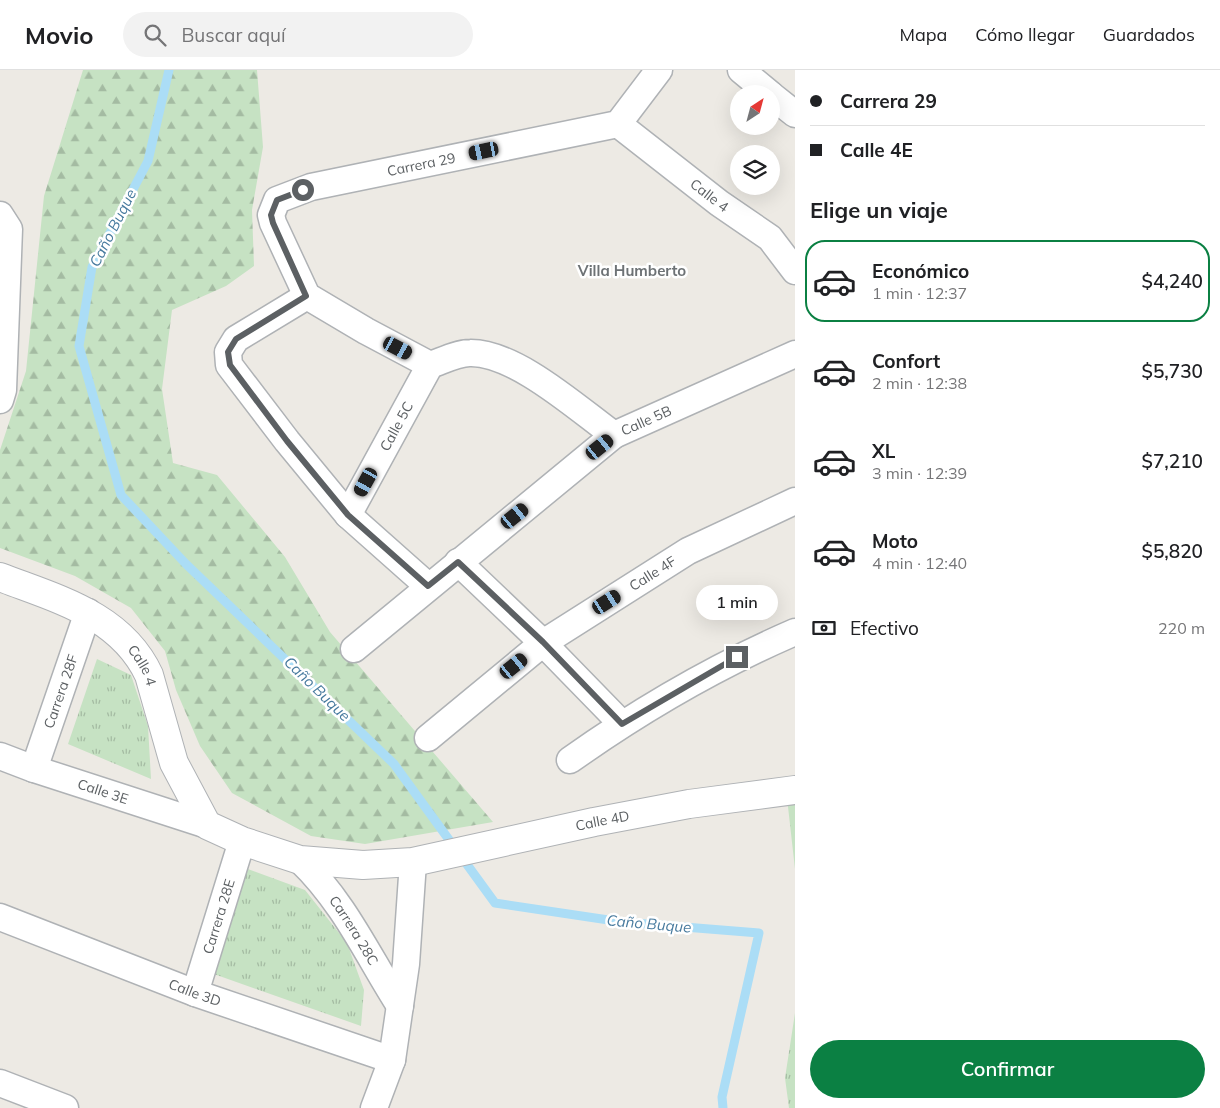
<!DOCTYPE html>
<html lang="es">
<meta charset="utf-8">
<style>
body{margin:0;font-family:Mulish,sans-serif;background:#f2f2f2;color:#202124;height:100vh;display:flex;flex-direction:column;font-size:19px;white-space:nowrap}
*{box-sizing:border-box;margin:0}
p{font-size:16px;color:#757577}
.icon{flex:none;width:28px;height:28px;fill:none;stroke:currentColor;stroke-width:2;stroke-linecap:round;stroke-linejoin:round}
.map{position:relative;flex:1;overflow:hidden}
.drawer{display:flex;flex-direction:column;background:#fff;width:425px}
.drawer>*{flex:none}
.guide{display:grid;align-content:center;height:110px;padding:0 15px;background:#fff}
.needle{width:32px;rotate:36deg}
.buttons{position:absolute;left:730px;top:15px;display:grid;gap:10px}
.buttons a{display:grid;place-items:center;width:50px;height:50px;border-radius:50%;background:#fff;box-shadow:0 5px 20px #0002;font-size:25px}
.end{position:absolute;width:22px;height:22px;margin:-11px;border:6px solid #5c6063;background:#fff;box-shadow:0 0 0 2px #fff}
.from{border-radius:50%}
.bubble{position:absolute;height:35px;border-radius:18px;background:#fff;box-shadow:0 5px 20px #0002;font-size:16px;font-weight:600;line-height:35px;text-align:center}
.car{position:absolute;width:15px;height:30px;margin:-15px -8px;border-radius:6px;box-shadow:0 0 4px 1px #0007;background:linear-gradient(#222 24%,#8ab4d8 0 40%,#222 0 76%,#8ab4d8 0 86%,#222 0)}
.guide b{display:flex;align-items:center;gap:18px;height:48px;font-size:19px}
.guide b+b{border-top:1px solid #e0e0e0}
.guide i{width:12px;height:12px;background:#202124}
ul{padding:0;list-style:none}
li{display:flex;align-items:center;gap:15px;height:82px;margin:0 10px 8px;padding:0 5px;border:2px solid transparent;border-radius:20px}
li div{flex:1}
li b{display:block;font-size:19px}
li em{font-style:normal;font-weight:600}
li.active{border-color:#0b8043}
li>.icon{width:45px;height:45px;stroke-width:1.5}
h2{padding:0 15px;font-size:22px;line-height:60px}
.pay{display:flex;align-items:center;gap:12px;height:55px;padding:0 15px;font-size:19px}
.pay p{margin-inline-start:auto}
.action{display:flex;gap:10px;margin-top:auto;padding:10px 15px}
.action a{flex:1;height:58px;border-radius:30px;background:#0b8043;color:#fff;font-size:20px;font-weight:600;line-height:58px;text-align:center}
header{display:flex;align-items:center;gap:30px;box-sizing:border-box;height:70px;padding:0 25px;background:#fff;border-bottom:1px solid #e0e0e0}
header strong{font-size:24px}
nav{display:flex;gap:28px;margin-inline-start:auto;font-size:18px}
.search{width:350px;height:45px;background:#f2f2f2;display:flex;align-items:center;gap:12px;box-sizing:border-box;padding:0 18px;border-radius:28px;color:#757577;font-size:19px}
main{display:flex;flex:1;min-height:0}
.map>svg:first-child{display:block}
.forest{fill:url(#forest-firs)}
.park{fill:url(#park-tufts)}
.lines{fill:none;stroke-linecap:round;stroke-linejoin:round}
.stream{stroke:#abddf6;stroke-width:9}
.minor-casing{stroke:#afb2b5;stroke-width:29}
.tertiary-casing{stroke:#afb2b5;stroke-width:30}
.minor{stroke:#fff;stroke-width:26}
.tertiary{stroke:#fff;stroke-width:28}
.route{stroke:#5c6063;stroke-width:6}
.labels{text-anchor:middle;stroke-width:5;stroke-linejoin:round;paint-order:stroke}
.street-label{font-size:14px;fill:#5c6063;stroke:#fff}
.water-label{font-size:15px;font-style:italic;fill:#477a9e;stroke:#fff}
.neighbourhood-label{font-size:15px;font-weight:bold;fill:#6d7275;stroke:#fff}
</style>
<header>
<strong>Movio</strong>
<div class="search"><svg class="icon" aria-label="search" viewBox="0 0 24 24"><circle cx="10" cy="10" r="6"/><path d="M15 15l6 6"/></svg>Buscar aquí</div>
<nav><a>Mapa</a><a>Cómo llegar</a><a>Guardados</a></nav>
</header>
<main>
<div class="map">
<svg width="795" height="1038" viewBox="0 0 795 1038">
<defs>
<pattern id="forest-firs" width="22" height="20" patternUnits="userSpaceOnUse" patternTransform="scale(1.25)"><rect width="22" height="20" fill="#c6e2c3"/><path d="M5 1l3.5 6h-7zM16 11l3.5 6h-7z" fill="#a4bba2"/></pattern>
<pattern id="park-tufts" width="24" height="20" patternUnits="userSpaceOnUse" patternTransform="scale(1.25)"><rect width="24" height="20" fill="#c6e2c3"/><path d="M3 7l-1-3M5 7V3M7 7l1-3M15 17l-1-3M17 17v-4M19 17l1-3" fill="none" stroke="#a4bba2"/></pattern>
</defs>
<rect width="100%" height="100%" fill="#edeae4"/>
<path class="forest" d="M83,0h174l6,77 -11,63 2,56 -28,20 -54,24 -10,79 11,74 44,12 68,82 45,75 163,190 -128,22 -54,-8 -79,-43 -32,-47 -24,-56 -11,-39 -34,-43 -56,-32 -75,-28v-98l26,-79 18,-175z"/>
<path class="park" d="M97,589l34,16 17,51 3,53 -83,-35z
M786,719h9v80z
M245,798l60,22 42,53 17,47 -3,36 -150,-53z
M795,943v95h-6l-4,-30z"/>
<g class="lines">
<path class="stream" d="M169,0l-21,91 -56,106 -13,79 42,149 65,69 208,200 101,139 127,19 137,11 -37,164 1,11"/>
<g class="minor-casing">
<g id="minor">
<path d="M741,0l29,24"/>
<path d="M771,25l24,19"/>
<path id="s1" d="M618,54l101,79 51,35 25,33"/>
<path d="M0,145l9,14 -6,161 -3,10"/>
<path d="M307,226l-71,43 -8,13 1,13 58,76 61,74 80,71"/>
<path id="s2" d="M430,295l-64,-34 -59,-35 -34,-73 -2,-8 6,-15 34,-13 307,-63 41,-54"/>
<path d="M430,295c12,-4 27,-12 40,-12 45,-1 108,56 144,82"/>
<path id="s3" d="M348,445l82,-150"/>
<path d="M458,492l85,81 78,80"/>
<path id="s4" d="M354,579l260,-214 181,-81"/>
<path id="s5" d="M428,668l115,-95 145,-92 107,-50"/>
<path id="s6" d="M0,686l34,13 173,56"/>
<path d="M570,690c72,-51 144,-93 225,-128"/>
<path id="s7" d="M34,699l54,-157"/>
<path id="s8" d="M300,790c44,42 68,96 100,146"/>
<path id="s9" d="M0,847l195,76 197,67"/>
<path id="s10" d="M195,923l47,-152"/>
<path d="M0,1013l65,25"/>
<path d="M374,1038l18,-48 14,-96 7,-102"/>
</g>
</g>
<g class="tertiary-casing">
<g id="tertiary">
<path id="s11" d="M0,507c57,22 121,38 149,98l25,88 33,62 35,16 58,19 63,5 50,-3 181,-40 95,-18 106,-14"/>
</g>
</g>
<use href="#minor" class="minor"/>
<use href="#tertiary" class="tertiary"/>
</g>
<g class="lines">
<path class="route" d="M303,120l-26,10 -6,15 2,8 33,73 -70,43 -8,13 2,13 57,76 61,74 80,71 30,-24 85,80 79,82 115,-67"/>
</g>
<g class="labels">
<g class="street-label">
<text dy="5" stroke="none"><textPath href="#s2" startOffset="395">Carrera 29</textPath></text>
<text dy="5" stroke="none"><textPath href="#s1" startOffset="116">Calle 4</textPath></text>
<text dy="5" stroke="none"><textPath href="#s4" startOffset="372">Calle 5B</textPath></text>
<text dy="5" stroke="none"><textPath href="#s3" startOffset="101">Calle 5C</textPath></text>
<text dy="5" stroke="none"><textPath href="#s5" startOffset="279">Calle 4F</textPath></text>
<text dy="5" stroke="none"><textPath href="#s11" startOffset="172">Calle 4</textPath></text>
<text dy="5" stroke="none"><textPath href="#s7" startOffset="82">Carrera 28F</textPath></text>
<text dy="5" stroke="none"><textPath href="#s6" startOffset="109">Calle 3E</textPath></text>
<text dy="5" stroke="none"><textPath href="#s11" startOffset="752">Calle 4D</textPath></text>
<text dy="5" stroke="none"><textPath href="#s10" startOffset="80">Carrera 28E</textPath></text>
<text dy="5" stroke="none"><textPath href="#s8" startOffset="89">Carrera 28C</textPath></text>
<text dy="5" stroke="none"><textPath href="#s9" startOffset="209">Calle 3D</textPath></text>
</g>
<g class="water-label">
<text transform="translate(113 158) rotate(-63)" y="5">Caño Buque</text>
<text transform="translate(317 619) rotate(44)" y="5">Caño Buque</text>
<text transform="translate(649 854) rotate(5)" y="5">Caño Buque</text>
</g>
<g class="neighbourhood-label">
<text x="632" y="206">Villa Humberto</text>
</g>
</g>
</svg>
<div class="buttons">
<a><svg class="needle" viewBox="-14 -14 28 28"><path d="M0-13l5 13h-10z" fill="#e53935"/><path d="M0 13l5-13h-10z" fill="#757577"/></svg></a>
<a><svg class="icon" aria-label="layers" viewBox="0 0 24 24"><path d="M12 4l9 5-9 5-9-5zM3 14l9 5 9-5"/></svg></a>
</div>
<i class="end from" style="left:303px;top:120px"></i>
<i class="end" style="left:737px;top:587px"></i>
<div class="bubble" style="left:696px;top:515px;width:82px">1 min</div>
<i class="car" style="left:484px;top:81px;rotate:258deg"></i>
<i class="car" style="left:398px;top:278px;rotate:118deg"></i>
<i class="car" style="left:600px;top:377px;rotate:51deg"></i>
<i class="car" style="left:366px;top:412px;rotate:209deg"></i>
<i class="car" style="left:515px;top:446px;rotate:51deg"></i>
<i class="car" style="left:607px;top:532px;rotate:58deg"></i>
<i class="car" style="left:514px;top:596px;rotate:51deg"></i>
</div>
<section class="drawer">
<div class="guide">
<b><i class="from"></i>Carrera 29</b>
<b><i></i>Calle 4E</b>
</div>
<h2>Elige un viaje</h2>
<ul>
<li class="active"><svg class="icon" aria-label="car" viewBox="0 0 24 24"><path d="M5 17H2v-5l4-1 3-4h7l3 4 3 1v5h-3M9 17h6M6 11h13"/><circle cx="7" cy="17" r="2"/><circle cx="17" cy="17" r="2"/></svg><div><b>Económico</b><p>1 min · 12:37</p></div><em>$4,240</em></li>
<li><svg class="icon" aria-label="car" viewBox="0 0 24 24"><path d="M5 17H2v-5l4-1 3-4h7l3 4 3 1v5h-3M9 17h6M6 11h13"/><circle cx="7" cy="17" r="2"/><circle cx="17" cy="17" r="2"/></svg><div><b>Confort</b><p>2 min · 12:38</p></div><em>$5,730</em></li>
<li><svg class="icon" aria-label="car" viewBox="0 0 24 24"><path d="M5 17H2v-5l4-1 3-4h7l3 4 3 1v5h-3M9 17h6M6 11h13"/><circle cx="7" cy="17" r="2"/><circle cx="17" cy="17" r="2"/></svg><div><b>XL</b><p>3 min · 12:39</p></div><em>$7,210</em></li>
<li><svg class="icon" aria-label="car" viewBox="0 0 24 24"><path d="M5 17H2v-5l4-1 3-4h7l3 4 3 1v5h-3M9 17h6M6 11h13"/><circle cx="7" cy="17" r="2"/><circle cx="17" cy="17" r="2"/></svg><div><b>Moto</b><p>4 min · 12:40</p></div><em>$5,820</em></li>
</ul>
<div class="pay"><svg class="icon" aria-label="cash" viewBox="0 0 24 24"><path d="M3 7h18v10H3z"/><circle cx="12" cy="12" r="2"/></svg>Efectivo<p>220 m</p></div>
<div class="action"><a>Confirmar</a></div>
</section>
</main>
